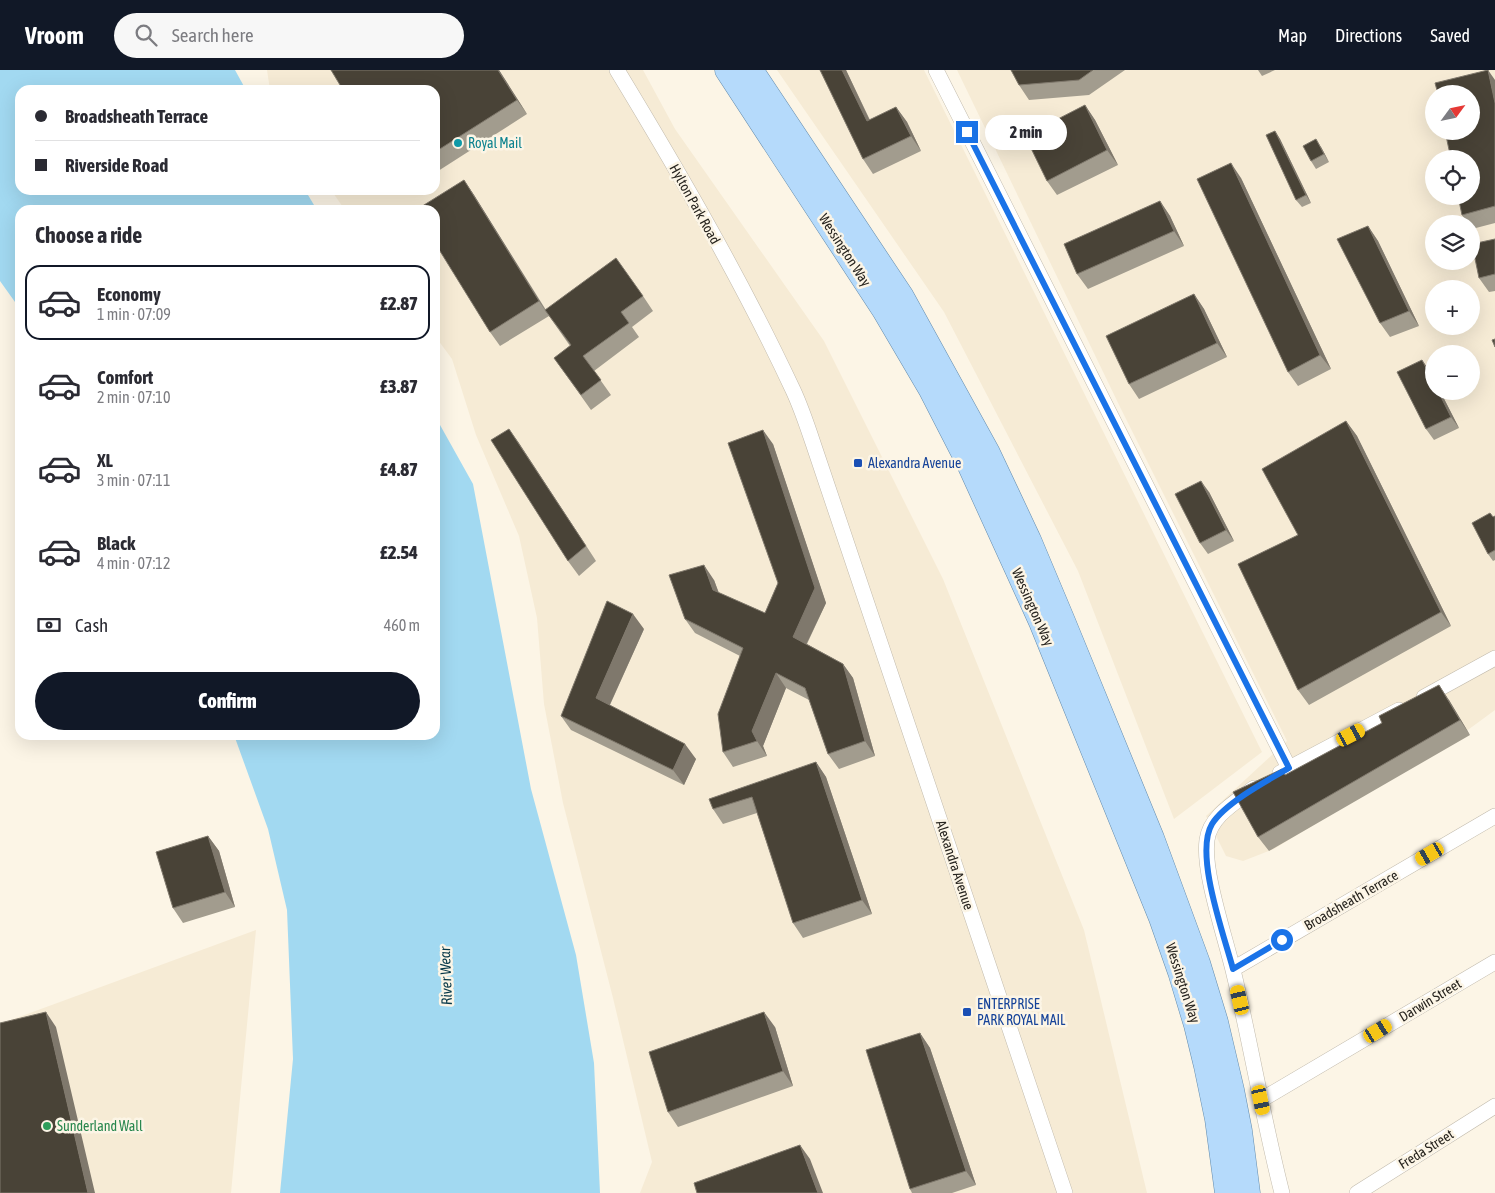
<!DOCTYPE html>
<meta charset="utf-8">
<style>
body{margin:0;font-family:"Asap Condensed",sans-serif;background:#f7f7f7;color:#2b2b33;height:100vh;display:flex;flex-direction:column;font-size:19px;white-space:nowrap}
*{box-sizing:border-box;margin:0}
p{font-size:16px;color:#7c7c81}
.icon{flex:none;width:28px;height:28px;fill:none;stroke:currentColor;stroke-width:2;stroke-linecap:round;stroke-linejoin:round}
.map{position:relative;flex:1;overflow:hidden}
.drawer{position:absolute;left:15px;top:135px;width:425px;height:535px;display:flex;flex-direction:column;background:#fff;border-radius:15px;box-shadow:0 5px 20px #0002}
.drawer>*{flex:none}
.banner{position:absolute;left:15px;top:15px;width:425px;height:110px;border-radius:15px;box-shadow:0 5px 20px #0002;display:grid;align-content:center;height:110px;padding:0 20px;background:#fff}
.needle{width:32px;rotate:57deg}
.fabs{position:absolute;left:1425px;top:15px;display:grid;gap:10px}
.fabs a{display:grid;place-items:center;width:55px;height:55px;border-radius:50%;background:#fff;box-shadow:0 5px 20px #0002;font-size:25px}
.end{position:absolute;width:22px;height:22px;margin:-11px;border:6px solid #1a73e8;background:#fff;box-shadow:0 0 0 2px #fff}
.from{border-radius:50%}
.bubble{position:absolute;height:35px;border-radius:18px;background:#fff;box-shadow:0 5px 20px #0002;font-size:16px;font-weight:800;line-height:35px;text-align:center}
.car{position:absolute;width:15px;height:30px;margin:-15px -8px;border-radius:6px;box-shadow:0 0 4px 1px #0007;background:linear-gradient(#f5c518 24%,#345 0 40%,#f5c518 0 76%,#345 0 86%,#f5c518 0)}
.banner b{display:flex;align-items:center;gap:18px;height:48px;font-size:19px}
.banner b+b{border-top:1px solid #e1e1e2}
.banner i{width:12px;height:12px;background:#2b2b33}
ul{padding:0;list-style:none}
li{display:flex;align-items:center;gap:15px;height:75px;margin:0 10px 8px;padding:0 10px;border:2px solid transparent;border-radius:15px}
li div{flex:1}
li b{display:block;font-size:19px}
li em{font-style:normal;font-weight:800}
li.on{border-color:#111827}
li>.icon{width:45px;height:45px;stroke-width:1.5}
h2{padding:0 20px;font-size:22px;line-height:60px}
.pay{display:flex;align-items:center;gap:12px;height:55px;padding:0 20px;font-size:19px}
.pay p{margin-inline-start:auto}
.primary-button{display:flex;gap:10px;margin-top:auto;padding:10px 20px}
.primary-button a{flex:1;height:58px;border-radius:30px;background:#111827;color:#fff;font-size:20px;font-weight:800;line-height:58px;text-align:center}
header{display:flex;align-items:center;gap:30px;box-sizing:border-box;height:70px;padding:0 25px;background:#111827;color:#fff}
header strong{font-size:24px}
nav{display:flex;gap:28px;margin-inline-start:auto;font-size:18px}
.search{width:350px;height:45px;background:#f7f7f7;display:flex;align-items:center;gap:12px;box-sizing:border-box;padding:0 18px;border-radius:28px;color:#7c7c81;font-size:19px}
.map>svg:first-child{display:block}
.built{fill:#f6ebd5;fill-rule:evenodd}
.water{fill:#a2d9f1}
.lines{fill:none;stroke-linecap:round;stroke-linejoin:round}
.street-casing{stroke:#c1baac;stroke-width:16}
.primary-casing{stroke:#638bac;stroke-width:25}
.street{stroke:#fff;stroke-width:15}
.primary{stroke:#b5dafb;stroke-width:24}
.wall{fill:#a29c8e}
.shaded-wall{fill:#7f786c}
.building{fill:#494337;stroke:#7f786c}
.route{stroke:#1a73e8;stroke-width:6}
.culture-dot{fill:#0f9aa8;stroke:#fcf5e6;stroke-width:2}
.transit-dot{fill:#1a4fb4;stroke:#fcf5e6;stroke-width:2}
.leisure-dot{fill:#2e9e5b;stroke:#fcf5e6;stroke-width:2}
.labels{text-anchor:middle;stroke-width:5;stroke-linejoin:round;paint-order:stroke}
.culture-label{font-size:14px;fill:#0d838f;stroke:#fcf5e6;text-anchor:start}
.street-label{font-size:14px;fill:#27241f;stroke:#fcf5e6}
.transit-label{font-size:14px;fill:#164399;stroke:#fcf5e6;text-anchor:start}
.leisure-label{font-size:14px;fill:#27864d;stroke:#fcf5e6;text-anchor:start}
.water-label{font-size:15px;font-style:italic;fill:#053748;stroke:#fcf5e6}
</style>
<header>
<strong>Vroom</strong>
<div class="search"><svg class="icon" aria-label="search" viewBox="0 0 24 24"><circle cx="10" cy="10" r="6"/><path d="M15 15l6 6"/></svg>Search here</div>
<nav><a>Map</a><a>Directions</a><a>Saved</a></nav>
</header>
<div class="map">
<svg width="1495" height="1123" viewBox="0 0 1495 1123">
<rect width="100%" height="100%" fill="#fcf5e6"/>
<path class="built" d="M267,0h376l32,59 149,212 119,238 141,351 63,263h-507l12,-31 -39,-164 -50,-195 -19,-99 -7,-86 -18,-82 -43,-101 -24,-76 -17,-23v-126h-90l-14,-20h104v-100h-165z
M777,0h147l338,682 -88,67 -96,-248 -134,-259z
M957,0h538v640l-34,25 -187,114 -31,12 -17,-5 -20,-40 81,-75 -166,-332zM1434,24h37v37h-37zM1434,89h37v37h-37zM1434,154h37v37h-37zM1434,219h37v37h-37zM1434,284h37v37h-37z
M256,860l-25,263h-231v-169z"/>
<path class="water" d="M0,0h235l11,20h-226v100h285l12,20h-297v99l-20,-28z
M435,346l38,68 58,305 45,166 18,108 6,130h-320l13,-134 -6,-149 -19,-81 -34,-94h201z"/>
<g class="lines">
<g class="street-casing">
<path id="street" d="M617,0c63,104 124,209 176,320 8,17 14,35 20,53l252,750
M936,0l353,698
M1424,627l71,-39
M1280,703l119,-63
M1254,718c-18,14 -44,28 -47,52 -2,15 1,31 4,45 6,29 15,57 22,85 18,74 30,149 49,223
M1233,899l262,-153
M1261,1030l234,-138
M1357,1123l138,-87"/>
</g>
<g class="primary-casing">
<path id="primary" d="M727,0l157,240 47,80 38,74 72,158 120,296 19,54 16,53 10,41 11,53 10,74
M751,0l151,227 86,156 41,87 34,81 89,217 46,125 18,59 16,68 8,41 8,62"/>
</g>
<use href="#street" class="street"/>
<use href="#primary" class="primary"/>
</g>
<path class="wall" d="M499,0l28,44 -92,59v-83z
M820,0h26l24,50 26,-13 11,15 14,29 -48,23 -10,-15z
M1011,0h114l-36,25 -60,5 -10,-15z
M1258,0h17l-13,6z
M1495,10v143l-23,6 -1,-1v-4h-3l-6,-9z
M1085,35l10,15 23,45 -61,30 -10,-14z
M1275,61l5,8 31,64 -9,4 -6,-7z
M1321,77l8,15 -13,7 -5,-8z
M1241,108l90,191 -33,17 -10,-14z
M464,110l10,15 72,115 97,-14 10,15 -21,16 7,10 -45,34 17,24 -20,15 -37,-52 16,-12 -21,-30 -49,30 -10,-14z
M1160,131l10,15 14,30 -96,43 -11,-15z
M1368,156l10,15 41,85 -29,11 -10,-14z
M1495,169v52l-6,1 -10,-14z
M1194,224l10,15 23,48 -88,42 -10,-15z
M1430,301l4,20h6l19,37 -25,12 -8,-11z
M1346,351l11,15 94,190 -142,79 -11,-15v-155z
M509,359l87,132 -17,15 -11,-15z
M773,374l53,159 -19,41 36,20 10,14 22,78 -36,13 -11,-15 -19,-54 -23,-12 -23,58 4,10 -34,11 -10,-15 17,-96 -45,-23 -10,-14 29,-39 5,13 46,20 13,-30z
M1209,422l25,49 -26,13 -8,-11z
M1490,443l3,4 2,-1v44l-2,1 -5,-7z
M644,559l-34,76 86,54 -12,26 -113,-55 -10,-14z
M1449,630l21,35 -201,116 -11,-14 28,-62z
M816,692l10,15 46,137 -69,24 -10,-15 -36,-110 -34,11 -10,-15z
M208,766l11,15 16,56 -52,16 -10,-15z
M775,957l18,59 -115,41 -10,-15z
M920,963l10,15 46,137 -24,8h-40l-2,-4z"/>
<path class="shaded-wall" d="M498,0h1l28,44 -10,-14z
M842,0h4l31,66 -10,-15z
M1488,0l7,10v23z
M1085,35l10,15 23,45 -11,-15z
M896,37l11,15 14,29 -10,-15z
M1275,61l5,8 31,64 -5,-8z
M1316,69l5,8 8,15 -5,-8z
M1231,93l10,15 90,191 -11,-14z
M464,110l10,15 75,121 -10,-15z
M1160,131l10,15 14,30 -10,-15z
M1368,156l10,15 41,85 -10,-15z
M1194,224l10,15 23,48 -10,-14z
M1422,290l8,11 4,7v5z
M1438,321h2l19,37 -8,-11z
M1346,351l11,15 94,190 -10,-14z
M509,359l10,14 77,118 -10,-15z
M763,360l10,14 53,159 -23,48 -10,-14z
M1201,411l8,11 25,49 -8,-11z
M704,495l10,15 9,25 -10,-15z
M633,544l11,15 -38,84 -10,-15z
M843,594l10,14 22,78 -10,-15z
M776,603l10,15 -23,58 4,10 -10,-15 -5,-10z
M1439,615l10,15 21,35 -10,-15z
M685,674l11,15 -12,26 -11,-15z
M816,692l10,15 46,137 -10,-14z
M208,766l11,15 16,56 -10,-15z
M46,942l10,15 39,166h-7z
M764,942l11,15 18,59 -10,-15z
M920,963l10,15 46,137 -10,-14z
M800,1075l10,14 13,34h-5z"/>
<path class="building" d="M331,0h167l19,30 -82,52v-62h-92z
M820,0h22l25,51 29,-14 15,29 -48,23z
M1011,0h82l-14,10 -60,5z
M1488,0l7,33v103l-33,9 -4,-19h13v-37h-20l-6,-28h26v-37h-33l-3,-11z
M1085,35l22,45 -60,31 -22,-45z
M1275,61l31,64 -10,5 -30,-65z
M1316,69l8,15 -13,7 -8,-15z
M1231,93l89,192 -32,17 -91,-193z
M464,110l75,121 -49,31 -55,-89v-33h-19z
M1160,131l14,30 -97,43 -13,-30z
M1368,156l41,85 -29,12 -43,-84z
M1495,169v35l-16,4 -7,-34z
M616,188l27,38 -22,16 8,11 -46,33 18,24 -20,15 -27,-37 17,-13 -26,-35z
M1194,224l23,49 -88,41 -23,-48z
M1495,269v8l-3,-7z
M1422,290l12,23v8h4l13,26 -25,12 -29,-57z
M1346,351l95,191 -143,78 -60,-126 60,-29 -36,-66z
M509,359l77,117 -18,15 -77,-121z
M763,360l52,158 -22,49 50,27 22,77 -37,13 -23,-66 -29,-15 -24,58 5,10 -34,11 -5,-38 25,-66 -58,-29 -16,-44 35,-10 9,25 52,23 13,-30 -50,-140z
M1201,411l25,49 -26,13 -25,-49z
M1490,443l3,4 2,-1v34l-7,4 -16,-31z
M607,531l26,13 -37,84 89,46 -12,26 -112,-54z
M1439,615l21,35 -202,117 -25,-45 49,-23 3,6 97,-52 -3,-7z
M816,692l46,138 -69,23 -41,-126 -39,12 -4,-10z
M208,766l17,56 -52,16 -17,-56z
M46,942l42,181h-88v-170z
M764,942l19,59 -115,41 -19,-60z
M920,963l46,138 -56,18 -44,-139z
M800,1075l18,48h-121l-3,-10z"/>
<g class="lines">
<path class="route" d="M967,62l322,636c-21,12 -64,35 -77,56 -18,30 12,111 21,145l49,-29"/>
</g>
<circle class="culture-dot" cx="458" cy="73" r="5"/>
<g class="transit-dot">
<rect x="853" y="388" width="10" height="10" rx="2.5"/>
<rect x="962" y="937" width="10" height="10" rx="2.5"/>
</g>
<circle class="leisure-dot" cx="47" cy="1056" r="5"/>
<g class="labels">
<g class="culture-label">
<text x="468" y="78">Royal Mail</text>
</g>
<g class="street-label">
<text transform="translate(695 134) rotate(61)" y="5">Hylton Park Road</text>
<text transform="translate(845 180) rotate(57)" y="5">Wessington Way</text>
<text transform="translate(1033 537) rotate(66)" y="5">Wessington Way</text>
<text transform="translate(955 795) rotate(72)" y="5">Alexandra Avenue</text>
<text transform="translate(1351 830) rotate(-30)" y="5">Broadsheath Terrace</text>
<text transform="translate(1183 913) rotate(72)" y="5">Wessington Way</text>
<text transform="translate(1430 930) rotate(-31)" y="5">Darwin Street</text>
<text transform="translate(1426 1079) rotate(-32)" y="5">Freda Street</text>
</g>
<g class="transit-label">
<text x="868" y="398">Alexandra Avenue</text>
<text x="977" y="939">ENTERPRISE<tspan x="977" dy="16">PARK ROYAL MAIL</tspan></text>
</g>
<g class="leisure-label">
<text x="57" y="1061">Sunderland Wall</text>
</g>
<g class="water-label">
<text transform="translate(446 906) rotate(-92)" y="5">River Wear</text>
</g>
</g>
</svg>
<div class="fabs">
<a><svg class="needle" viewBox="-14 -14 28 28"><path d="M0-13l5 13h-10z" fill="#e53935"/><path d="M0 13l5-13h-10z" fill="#7c7c81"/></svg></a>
<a><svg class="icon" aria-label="locate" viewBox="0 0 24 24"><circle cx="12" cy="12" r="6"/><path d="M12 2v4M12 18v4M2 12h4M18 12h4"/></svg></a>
<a><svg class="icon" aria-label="layers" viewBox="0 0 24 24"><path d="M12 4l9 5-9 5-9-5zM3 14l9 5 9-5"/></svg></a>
<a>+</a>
<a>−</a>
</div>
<i class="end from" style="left:1282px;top:870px"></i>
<i class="end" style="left:967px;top:62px"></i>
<div class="bubble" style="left:985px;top:45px;width:82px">2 min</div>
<i class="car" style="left:1351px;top:665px;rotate:62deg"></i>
<i class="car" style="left:1430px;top:784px;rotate:240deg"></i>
<i class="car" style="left:1240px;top:930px;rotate:347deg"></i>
<i class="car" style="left:1378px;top:961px;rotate:59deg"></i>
<i class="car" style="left:1261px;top:1030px;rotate:168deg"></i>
<div class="banner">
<b><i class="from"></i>Broadsheath Terrace</b>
<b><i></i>Riverside Road</b>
</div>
<section class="drawer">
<h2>Choose a ride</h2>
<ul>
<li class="on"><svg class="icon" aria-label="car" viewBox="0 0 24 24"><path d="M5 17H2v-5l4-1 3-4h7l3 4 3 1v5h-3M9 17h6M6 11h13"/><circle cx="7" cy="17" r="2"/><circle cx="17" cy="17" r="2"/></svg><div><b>Economy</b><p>1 min · 07:09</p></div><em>£2.87</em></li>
<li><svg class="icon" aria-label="car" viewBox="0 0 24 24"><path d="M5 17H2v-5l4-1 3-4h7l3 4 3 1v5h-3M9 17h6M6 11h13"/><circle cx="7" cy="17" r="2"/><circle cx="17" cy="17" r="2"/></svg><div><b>Comfort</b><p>2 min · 07:10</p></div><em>£3.87</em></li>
<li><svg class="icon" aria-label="car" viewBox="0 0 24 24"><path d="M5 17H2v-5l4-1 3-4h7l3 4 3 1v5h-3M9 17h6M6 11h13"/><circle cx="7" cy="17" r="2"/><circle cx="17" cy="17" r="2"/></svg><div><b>XL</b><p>3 min · 07:11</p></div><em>£4.87</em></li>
<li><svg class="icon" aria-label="car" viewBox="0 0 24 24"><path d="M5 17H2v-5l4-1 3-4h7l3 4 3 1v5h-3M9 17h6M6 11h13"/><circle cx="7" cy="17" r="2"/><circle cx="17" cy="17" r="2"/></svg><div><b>Black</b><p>4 min · 07:12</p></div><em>£2.54</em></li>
</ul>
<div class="pay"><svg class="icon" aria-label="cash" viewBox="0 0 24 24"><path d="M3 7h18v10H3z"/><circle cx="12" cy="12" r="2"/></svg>Cash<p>460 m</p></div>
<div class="primary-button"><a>Confirm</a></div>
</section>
</div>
